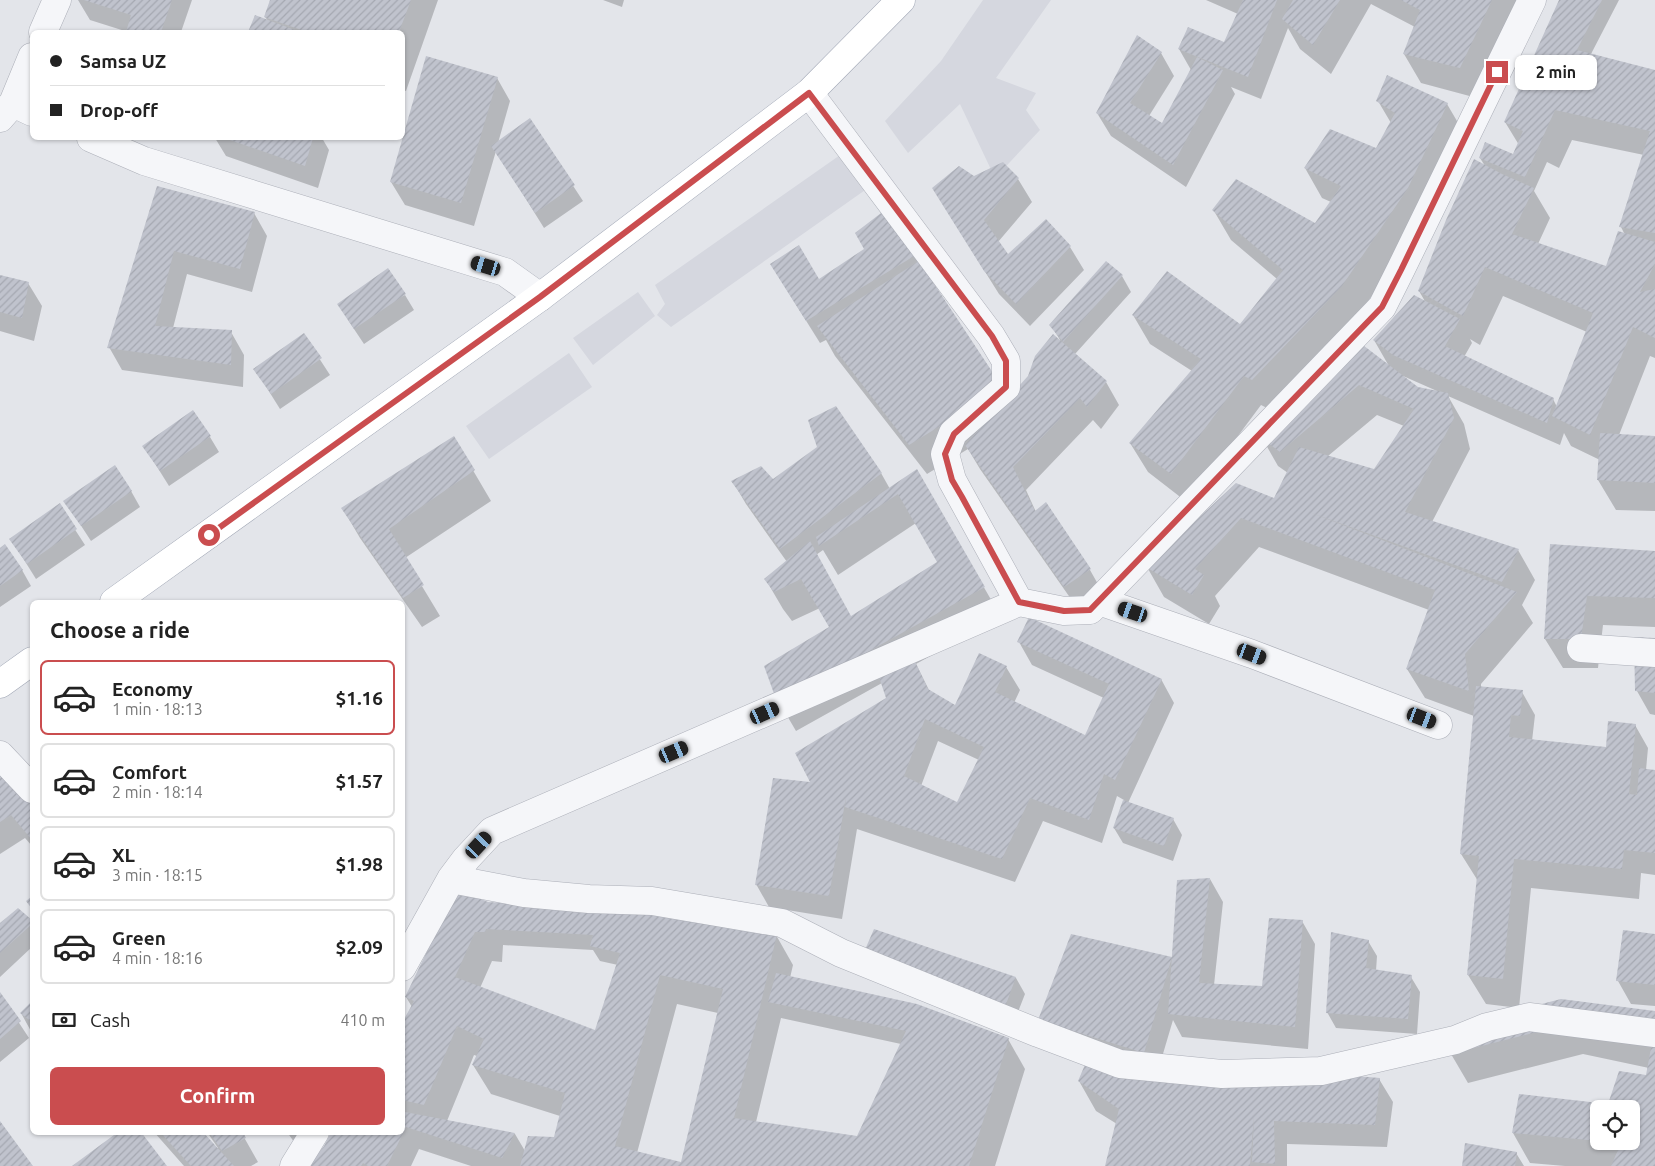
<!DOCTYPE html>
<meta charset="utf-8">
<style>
body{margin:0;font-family:Ubuntu,sans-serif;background:#f2f2f2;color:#222;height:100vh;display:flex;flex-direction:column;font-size:19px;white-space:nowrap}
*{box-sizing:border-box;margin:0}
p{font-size:16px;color:#767676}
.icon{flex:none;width:28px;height:28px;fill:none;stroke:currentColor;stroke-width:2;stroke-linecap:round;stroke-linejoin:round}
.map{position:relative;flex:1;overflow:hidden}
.side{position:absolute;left:30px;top:600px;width:375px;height:535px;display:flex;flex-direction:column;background:#fff;border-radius:8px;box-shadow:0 1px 4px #0004}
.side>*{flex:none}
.hud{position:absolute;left:30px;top:30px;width:375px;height:110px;border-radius:8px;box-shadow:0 1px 4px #0004;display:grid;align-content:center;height:110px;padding:0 20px;background:#fff}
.fabs{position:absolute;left:1590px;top:1100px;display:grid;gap:10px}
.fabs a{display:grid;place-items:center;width:50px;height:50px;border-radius:8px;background:#fff;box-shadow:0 1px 4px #0004;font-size:25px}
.end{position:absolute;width:22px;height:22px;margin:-11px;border:6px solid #ca4d4f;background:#fff;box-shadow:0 0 0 2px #fff}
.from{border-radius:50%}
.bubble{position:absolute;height:35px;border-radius:8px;background:#fff;box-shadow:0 1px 4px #0004;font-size:16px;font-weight:600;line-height:35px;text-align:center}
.car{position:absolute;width:15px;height:30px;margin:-15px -8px;border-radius:6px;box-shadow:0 0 4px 1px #0007;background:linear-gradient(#222 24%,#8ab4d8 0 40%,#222 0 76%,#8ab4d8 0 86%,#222 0)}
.hud b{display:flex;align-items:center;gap:18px;height:48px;font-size:19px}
.hud b+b{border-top:1px solid #e0e0e0}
.hud i{width:12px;height:12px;background:#222}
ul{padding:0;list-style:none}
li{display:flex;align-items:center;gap:15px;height:75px;margin:0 10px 8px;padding:0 10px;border:2px solid #e0e0e0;border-radius:8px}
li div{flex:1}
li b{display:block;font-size:19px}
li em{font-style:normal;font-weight:600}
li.on{border-color:#ca4d4f}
li>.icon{width:45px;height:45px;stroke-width:1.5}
h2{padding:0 20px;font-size:22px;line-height:60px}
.pay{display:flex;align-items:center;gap:12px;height:55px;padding:0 20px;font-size:19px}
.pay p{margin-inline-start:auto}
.action{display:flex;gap:10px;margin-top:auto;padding:10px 20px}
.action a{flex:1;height:58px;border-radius:8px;background:#ca4d4f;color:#fff;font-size:20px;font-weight:600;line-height:58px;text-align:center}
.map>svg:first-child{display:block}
.built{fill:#d5d7df}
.shadow{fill:#0003;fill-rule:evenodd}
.building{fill:url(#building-hatch);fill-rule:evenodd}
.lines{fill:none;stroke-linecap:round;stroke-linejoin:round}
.minor-casing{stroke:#acafb8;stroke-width:29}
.major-casing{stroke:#a2a8b6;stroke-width:29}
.minor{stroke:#f5f6f9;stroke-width:28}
.major{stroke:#fff;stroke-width:28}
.route{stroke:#ca4d4f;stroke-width:6}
</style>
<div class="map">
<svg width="1655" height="1166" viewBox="0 0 1655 1166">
<defs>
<pattern id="building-hatch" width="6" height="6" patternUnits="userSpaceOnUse" patternTransform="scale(1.25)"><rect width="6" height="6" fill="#c0c3cd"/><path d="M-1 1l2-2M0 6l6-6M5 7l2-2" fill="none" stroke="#a5a8b1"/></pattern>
</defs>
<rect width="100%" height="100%" fill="#e3e5ea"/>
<path class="built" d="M983,0h68l-55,78 40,15 -10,17 14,20 -45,48 -35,-74 -52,49 -23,-32 56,-60z
M843,153l25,35 -197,139 -14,-12 8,-11 -10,-19z
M638,292l17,24 -62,49 -20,-27z
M569,353l23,34 -103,72 -23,-33z"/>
<path class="shadow" d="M78,0h114l-11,32h-53l-38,-12z
M271,0h167l-32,91 -4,-1v-58h-152l6,-15 12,4 -3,-4z
M603,0h21l-2,7z
M1206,0h316l-45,98 -56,-15 -17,-29 11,-27 -44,-23 -40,70 -31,-25 -12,-21 -27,71 -30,-12 4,7 -49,93 -75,-51 -14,-23 64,-60 13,23 -25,40 13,9 29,-55 -12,-21 46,-5 13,-30z
M1560,0h59l-28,54 64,17v287l-5,-2 -31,79 36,3v73l-39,-1 -18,-30 2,-20 -29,-14 -7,-13 -4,12 -112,-49 16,28 6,25 -38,73 86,28 17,30 -13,25 11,18 -52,61v4l41,4 13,23 -3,26 75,7 28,-23 13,23 -2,22 9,1v104l-14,-2 -2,26 -108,-11 -12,120 -33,-4 -18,-29 10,-94 -17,-27 13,-138 -49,-18 -18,-29 22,-59 -170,-63 -44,49 5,10 -11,18 -45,-27 -17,-30 128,-68 13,-26 -10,-7 -17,-30 129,-68 -16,-28 52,-37 -7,-12 66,-125 -5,-8 34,-2 5,-11 -14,-23zM1572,140l72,15 -23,72 4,8 -18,33 -69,-24 12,-26 -16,-27 13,-29 12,6zM1503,296l84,36 -30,75 -4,-8 -89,-42 8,-14 -2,-4 10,6zM1403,376l34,15 -20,-3zM1377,415l27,11 -29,44 -47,-14z
M497,78l13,23 -12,42 32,-23 53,81 -39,27 -48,-77 -22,75 -69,-21 -14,-23z
M1378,101l69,3 17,29 -39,85 -67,98 -89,93 -8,-4 -73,98 -40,-31 -18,-29 62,-72 -42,-27 -17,-29 107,11 37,-47 -46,-39 -17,-29 102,14 15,-23 -9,-4 -17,-30 71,-19 15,-26z
M215,138h107l7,12 -11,38 -92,-32z
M1002,164l16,15 14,23 -34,40 9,14 39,-36 24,27 14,23 -54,56 -31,-32 -52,-83 27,-33z
M158,187l96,26 13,23 -15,56 -65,-18 -14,54 58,4 13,23 -1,32 -121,-17 -13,-23z
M915,256l93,144 52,-60 -9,-15 55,-63 16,14 9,16 -56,62 31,28 13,23 -18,24 -8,-9 -67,70 10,22 54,58 13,23 -25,16 -98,-140 -12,-20 -41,25 -92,-118 -9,-16 -6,3 -35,-56 34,-6z
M0,276l28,7 14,23 -8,35 -34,-10z
M405,295l9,15 -50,34 -16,-24z
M304,335l26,40 -50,34 -25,-40z
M210,437l9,15 -50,34 -25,-40z
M454,438l37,63 -86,57 35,58 -18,11 -62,-89 -17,-29z
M917,471l84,146 -85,47 14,28 26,14 24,-51 26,12 14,23 -6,13 72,34 18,-39 -72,-33 -13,-23 142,37 13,24 -46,100 45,16 9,16 -9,26 -50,-18 -9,-15 10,-28 -7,-4 -15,47 -59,-22 -28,61 -158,-53 -15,90 -73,-12 -13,-23 56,-100 76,-86 -6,-15 -86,48 -17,-29 52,-74 -11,-20 -28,13 -9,-12 -17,-29 21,-18 -41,-58 -13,-22 39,-1 109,-8 9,16zM916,523l22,39 -87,56 -35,-63 7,-5 15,25zM938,741l41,19 -21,44 -37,-18z
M131,491l9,16 -49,34 -26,-40z
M59,505l26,40 -49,34 -25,-40z
M1551,545l104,7v75l-52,-2 -5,43h-35l-18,-29z
M0,549l22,21 9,16 -31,21z
M1655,640v75l-5,-1 -13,-23z
M0,768l32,34v44l-7,-8 -25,16z
M1210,879l13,23 -9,83 49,2 39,-66 13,23 -7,105 -126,-12 -9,-17 -16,54 222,5 14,23 -6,45 -100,-3v22h-180l10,-42 -21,-13 -17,-30 12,-26 -38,-12 19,-108 101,23zM1141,1047l15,25h-3l-14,-24z
M488,903l288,32 17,30 -3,13 218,61 17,30 -30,97h-524l-52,-17 -8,17h-101l92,-34v-106l10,-19 -6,-10zM503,945l90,5 7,11 18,4 -23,67 -115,-44 12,-27 10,1zM677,1004l41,9 -36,150 -45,-10zM781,1018l120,26 -43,93 -102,-15zM474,1055l3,1 -4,9 18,29 69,22 -5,23 -30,12 -10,-17 -68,-13z
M18,909l14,13v25l-32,30v-52z
M1624,931l31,4v71l-24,-2 -13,-23z
M1368,941l9,15 -1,15 35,6 9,15 -3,42 -81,-6 -9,-16z
M874,967l142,11 9,16 -11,28z
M0,994l29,44 -29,24z
M32,1002v31l-11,-20z
M1655,1013v153h-90l-35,-3 -17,-30 7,-38 89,11 38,-29 2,-9 -66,-14 -115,29 -17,-29 3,-26zM1599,1109h32v32h-32z
M154,1132h48l15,17 1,-1 -11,-16h34l17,30 -7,4h-67z
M287,1132h38l3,6 -22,21z
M1516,1153l8,13h-60z"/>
<path class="building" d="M84,0h88l-11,32h-35l5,-17z
M270,0h141l-12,32h-92l-43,-15z
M1243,0h34l-29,77 -70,-28 10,-22 36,15z
M1293,0h47l-27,45 -31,-26z
M1401,0h91l-32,68 -57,-14 17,-44z
M1559,0h43l-25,50 78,20v163l-36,-6 31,-96 -95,-21 -30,67 -46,-19 6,-16 28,12 10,-23 -19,-9z
M255,15l45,17h-52z
M1137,35l25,17 -32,51 32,20 35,-66 26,13 -50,95 -77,-52z
M426,56l72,21 -37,126 -71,-21z
M1387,75l61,28 -40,85 -66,98 -90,94 -8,-4 -73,98 -42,-31 72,-84 -69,-44 35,-44 73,53 43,-54 -71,-60 24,-31 79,44 26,-37 -37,-18 26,-39 46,19 19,-35 -19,-12z
M530,118l45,67 -40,28 -44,-67z
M224,138h89l-8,28z
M1474,159l28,15 32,14 -22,46 94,32 12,-35 37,11v22l-15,28 15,-3v49l-22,-11 -43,108 -38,-19 41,-103 -108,-46 -22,49 -45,-25 28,-71z
M1003,162l16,16 -35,42 24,34 38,-35 25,27 -55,58 -32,-33 -52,-83 27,-22 15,10z
M157,186l98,26 -15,57 -66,-18 -19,75 77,4 -1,35 -124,-17z
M885,210l31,45 -110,66 -36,-57 29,-19 20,34 45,-30 -9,-16z
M919,261l82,124 -33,24 -59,36 -92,-119z
M1106,261l17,14 -60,67 -14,-17z
M388,268l18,26 -52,35 -17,-25z
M0,275l29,7 -7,36 -22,-6z
M1414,295l46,24 -15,27 109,52 -7,25 -154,-68 -20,-15z
M304,333l18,25 -51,36 -18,-25z
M1053,334l54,47 -20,26 -7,-9 -67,69 22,44 11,-9 45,67 -27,18 -99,-142 63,-69 7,-20z
M1351,336l67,51 30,6 6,25 -49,94 114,37 -17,33 -193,-70 208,80 -52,62 4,37 -63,-22 29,-79 -194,-72 -46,51 9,6 -12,20 -46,-28 90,-84 38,15 25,-51 75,22 40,-60 -55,-24 -79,67 -21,-16z
M836,406l46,67 -102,76 -49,-68 30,-15 12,13 44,-32 -9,-27z
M193,410l18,26 -51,35 -18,-25z
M1600,433l55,3v47l-58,-3z
M454,436l21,34 -86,59 35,56 -21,13 -62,-90z
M115,465l17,26 -51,35 -18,-25z
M917,469l68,118 -208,115 -13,-36 65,-39 -28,-48 -27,13 -10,-13 46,-38 41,75 86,-54 -39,-68 -79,52 -3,-9z
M60,503l17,26 -50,35 -18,-25z
M5,544l18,26 -23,16v-38z
M1550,544l105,7v47l-68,-2 -6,43h-37z
M1029,617l133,62 -47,101 -11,-6 -15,46 -59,-22 -28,61 -157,-52 1,-10 -17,99 -74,-11 18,-107 37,4 -15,-29 91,-55 -7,-21 34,-20 15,32 27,16 24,-52 28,13 -12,26 90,43 24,-51 -92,-42zM925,719l59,28 -27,55 -53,-26z
M1634,637l21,1v55l-20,-2z
M1476,686l47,4 -3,26 -9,-1 -2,22 97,10 2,-26 28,3 -7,70 8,1 2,-27 16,2v83l-31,-3 -2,19 -108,-10 -11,120 -36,-4 12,-119 -19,-2z
M0,766l32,34v40l-21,-25 -11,7z
M1123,800l51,18 -10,28 -51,-18z
M1210,878l-11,105 63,3 7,-68 34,2 -8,107 -127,-13 9,-134z
M457,889l31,13 114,7 2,-7 173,32 -43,184 123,18 49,-105 -138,-29 8,-29 141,31 92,34 -40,128h-449l8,-30 26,1 11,-44 -93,-28 12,-26 -27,-13 -33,79 -22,-5v-77l12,-22 -9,-4zM486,929l107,6 -3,11 30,7 -25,77 -140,-53 20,-45h10zM660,975l63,14 -42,173 -66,-16z
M32,896v13l-6,-8z
M18,908l14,12v4l-32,29v-30z
M874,929l142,48 -11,30 -141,-55z
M1623,930l32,4v51l-39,-4z
M1331,932l38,8 -3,28 46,7 -4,44 -82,-6z
M1071,934l101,23 -28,96 -106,-33z
M0,992l21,29 -21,18z
M1561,999l94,12v155h-44l10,-23h-5v-2h15v-32h-32v32l-87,-8 7,-39 89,10 11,-33 27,4 6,-32 -87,-18 -115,29 2,-27z
M32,1001v21l-12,-9z
M1093,1046l74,31 91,-9 122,10 -5,47 -101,-4 1,43 -23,-2 2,-46 -4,50h-145l14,-57 -41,-28z
M402,1111l3,1 110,21 -13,25 -96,-31 -19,39h-19l-5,-3 -2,3h-53l16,-20 7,-14h71z
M0,1121l33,45h-33z
M118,1132h23l26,34h-95z
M160,1132h43l31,34h-43z
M209,1132h34l3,6 -24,13z
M1465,1143l52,9 -2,14h-53z"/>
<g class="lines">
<g class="minor-casing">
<path id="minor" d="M43,32l14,-32
M809,93l182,243 15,25v26l-53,46 -8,21 7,26 67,122
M13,103l19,-46
M0,118l13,-15 19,9
M91,138l53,23 361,111 35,25
M1099,601l153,53 186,71
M1581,648l74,5
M0,755l32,34
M451,879l73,14 65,6 63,2 130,22 59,30 197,80 82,31 102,10 99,-3 134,-31 32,-13 42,-10 126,16
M402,967l49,-88 15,-20 26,-28 527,-229 45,9 26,-1 292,-303 19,-38 131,-269
M294,1166l21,-34"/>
</g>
<g class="major-casing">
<path id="major" d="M114,602l426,-305 269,-204 92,-93
M0,684l32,-23"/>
</g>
<use href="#minor" class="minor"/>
<use href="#major" class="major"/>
</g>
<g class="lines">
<path class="route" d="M209,535l331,-238 269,-204 183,243 14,25v26l-52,47 -9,20 7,26 10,17 57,105 45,9 26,-1 292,-303 19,-37 96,-198"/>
</g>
</svg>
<div class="fabs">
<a><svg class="icon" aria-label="locate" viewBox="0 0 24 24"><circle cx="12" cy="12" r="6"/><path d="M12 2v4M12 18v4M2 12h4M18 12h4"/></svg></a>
</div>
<i class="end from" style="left:209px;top:535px"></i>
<i class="end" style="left:1497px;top:72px"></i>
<div class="bubble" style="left:1515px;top:55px;width:82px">2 min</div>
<i class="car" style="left:486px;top:266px;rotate:287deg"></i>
<i class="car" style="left:1133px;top:612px;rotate:289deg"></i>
<i class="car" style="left:1252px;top:654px;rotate:111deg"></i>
<i class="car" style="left:765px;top:713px;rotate:66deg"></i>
<i class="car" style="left:1422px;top:718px;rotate:111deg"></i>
<i class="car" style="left:674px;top:752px;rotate:67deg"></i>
<i class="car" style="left:479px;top:845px;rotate:43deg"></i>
<div class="hud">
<b><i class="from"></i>Samsa UZ</b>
<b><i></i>Drop-off</b>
</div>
<section class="side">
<h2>Choose a ride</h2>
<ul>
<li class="on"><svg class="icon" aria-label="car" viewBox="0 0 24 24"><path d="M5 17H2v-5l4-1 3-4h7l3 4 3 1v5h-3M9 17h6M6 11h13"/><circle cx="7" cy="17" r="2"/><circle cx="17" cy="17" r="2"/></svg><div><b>Economy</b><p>1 min · 18:13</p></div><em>$1.16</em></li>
<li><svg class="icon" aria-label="car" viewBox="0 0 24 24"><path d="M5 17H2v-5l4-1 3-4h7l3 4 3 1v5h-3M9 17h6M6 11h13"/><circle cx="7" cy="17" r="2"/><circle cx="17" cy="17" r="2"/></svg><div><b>Comfort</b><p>2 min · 18:14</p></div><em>$1.57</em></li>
<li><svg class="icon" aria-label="car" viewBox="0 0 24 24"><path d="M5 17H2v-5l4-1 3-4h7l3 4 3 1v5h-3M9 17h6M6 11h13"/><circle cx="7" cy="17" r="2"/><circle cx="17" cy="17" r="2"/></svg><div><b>XL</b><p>3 min · 18:15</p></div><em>$1.98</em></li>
<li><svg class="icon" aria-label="car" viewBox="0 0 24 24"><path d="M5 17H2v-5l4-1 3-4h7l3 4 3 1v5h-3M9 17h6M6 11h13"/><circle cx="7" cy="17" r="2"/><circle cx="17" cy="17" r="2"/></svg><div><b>Green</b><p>4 min · 18:16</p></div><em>$2.09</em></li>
</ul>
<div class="pay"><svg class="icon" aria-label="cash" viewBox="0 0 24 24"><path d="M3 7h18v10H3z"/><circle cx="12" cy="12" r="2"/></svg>Cash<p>410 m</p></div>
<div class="action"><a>Confirm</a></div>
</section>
</div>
